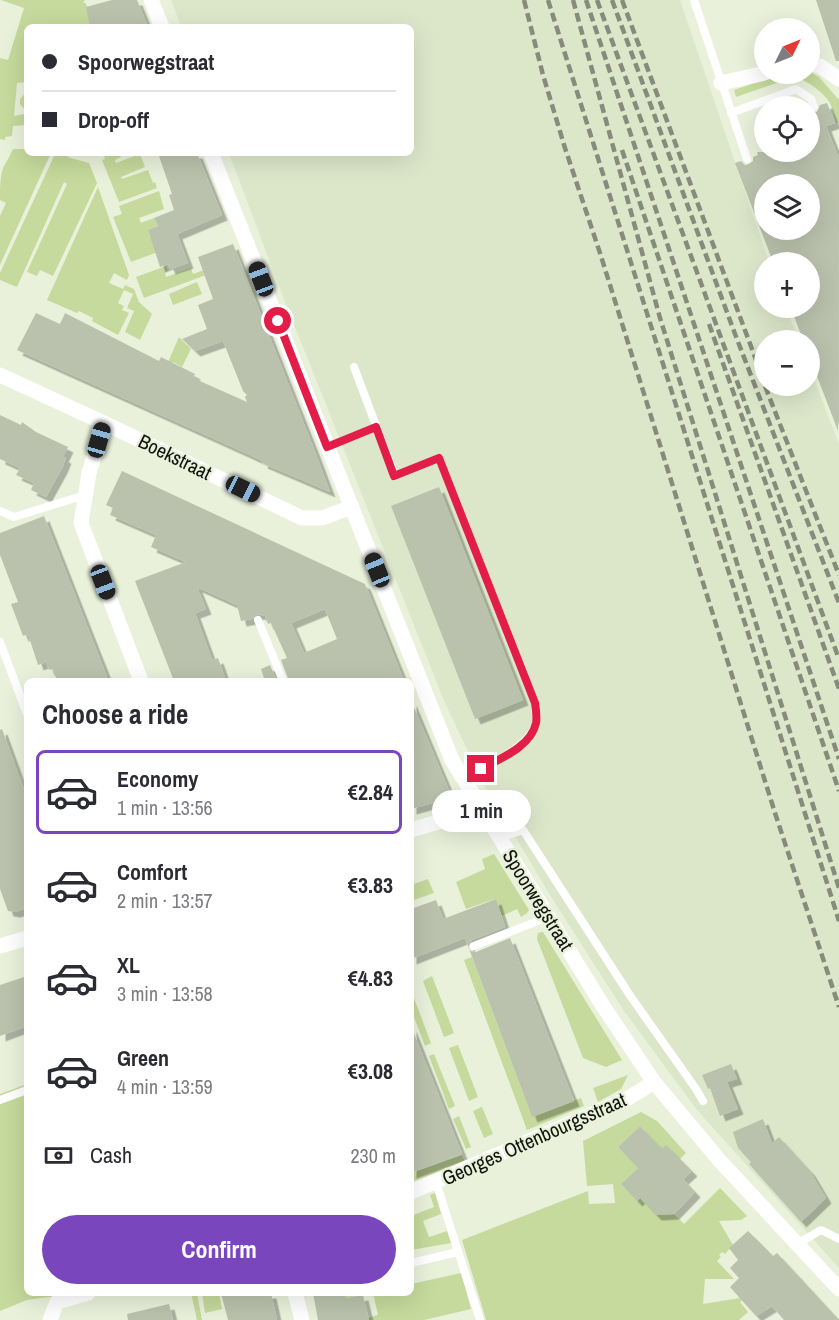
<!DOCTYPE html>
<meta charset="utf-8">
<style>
body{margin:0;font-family:"Archivo Narrow",sans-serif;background:#f2f2f3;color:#2b2b33;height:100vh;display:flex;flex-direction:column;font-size:22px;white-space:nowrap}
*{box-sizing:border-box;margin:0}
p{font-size:20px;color:#7c7c81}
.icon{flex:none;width:33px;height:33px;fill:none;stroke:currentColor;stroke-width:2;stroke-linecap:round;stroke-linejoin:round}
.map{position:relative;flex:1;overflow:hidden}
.drawer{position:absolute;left:24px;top:678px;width:390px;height:618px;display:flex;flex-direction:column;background:#fff;border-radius:9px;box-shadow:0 6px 24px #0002}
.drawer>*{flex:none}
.top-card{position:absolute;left:24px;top:24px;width:390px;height:132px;border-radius:9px;box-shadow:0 6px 24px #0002;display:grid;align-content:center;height:132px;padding:0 18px;background:#fff}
.needle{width:39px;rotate:47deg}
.controls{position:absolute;left:754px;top:18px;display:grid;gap:12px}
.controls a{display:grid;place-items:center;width:66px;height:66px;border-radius:50%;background:#fff;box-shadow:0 6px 24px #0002;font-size:30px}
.end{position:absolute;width:27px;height:27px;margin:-14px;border:8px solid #e11d48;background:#fff;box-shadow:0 0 0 3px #fff}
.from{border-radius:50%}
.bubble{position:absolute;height:42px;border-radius:21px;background:#fff;box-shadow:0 6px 24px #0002;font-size:20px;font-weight:800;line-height:42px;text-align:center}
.car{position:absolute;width:18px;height:36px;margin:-18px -9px;border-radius:8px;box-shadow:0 0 4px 2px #0007;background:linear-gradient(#222 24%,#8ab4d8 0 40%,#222 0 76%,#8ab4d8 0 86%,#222 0)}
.top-card b{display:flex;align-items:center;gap:21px;height:57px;font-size:22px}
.top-card b+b{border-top:2px solid #e1e1e2}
.top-card i{width:15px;height:15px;background:#2b2b33}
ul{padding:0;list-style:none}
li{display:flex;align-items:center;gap:18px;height:84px;margin:0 12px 9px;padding:0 6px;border:3px solid transparent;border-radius:9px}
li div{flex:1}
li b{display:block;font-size:22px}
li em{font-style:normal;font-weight:800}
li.current{border-color:#7a46be}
li>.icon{width:54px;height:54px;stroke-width:1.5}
h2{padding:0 18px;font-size:27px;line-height:72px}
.pay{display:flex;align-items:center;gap:15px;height:66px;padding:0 18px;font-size:22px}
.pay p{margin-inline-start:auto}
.action{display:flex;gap:12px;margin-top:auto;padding:12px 18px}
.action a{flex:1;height:69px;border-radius:36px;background:#7a46be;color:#fff;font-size:24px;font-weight:800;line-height:69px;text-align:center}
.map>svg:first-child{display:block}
.built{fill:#dce7ca}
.green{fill:#c5da9c}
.building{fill:#bac2ad;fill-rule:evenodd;filter:url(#shadow)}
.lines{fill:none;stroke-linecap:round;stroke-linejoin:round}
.service{stroke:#fff;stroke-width:8}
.minor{stroke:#fff;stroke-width:15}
.rail{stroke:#868b7c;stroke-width:4.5;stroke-dasharray:9 4.5;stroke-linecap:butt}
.route{stroke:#e11d48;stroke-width:8}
.labels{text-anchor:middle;stroke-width:4.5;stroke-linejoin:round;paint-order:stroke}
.street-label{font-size:20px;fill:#11130c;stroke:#e9f1db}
</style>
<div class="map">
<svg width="839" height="1320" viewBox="0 0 839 1320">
<defs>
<filter id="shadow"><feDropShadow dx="5.5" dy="5.5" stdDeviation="0" flood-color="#0004"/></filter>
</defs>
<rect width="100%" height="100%" fill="#e9f1db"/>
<path class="built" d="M171,0h509l89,262h-4v46h21l13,32h-34v46h45v-17l29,75v824l-142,-158 -73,-99 -71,-111 -71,-119 -37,-78 -162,-406 -54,-144h182v-126h-230z"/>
<path class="green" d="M1,0h84l-2,3h3l5,24 -29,-2v2h-35v55l-10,1 -3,33 10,-2 1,-4 -5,-6v-5l7,-8v34l-14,1 -1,10 -7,1v3l-5,-1v-81l8,2 16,-52z
M810,72l9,5 20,23v22l-3,1c-2,-6 -3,-14 -6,-20 -7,-11 -24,-24 -37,-26l-57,20 -2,-7 47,-16h29z
M13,149h14v4h24l-51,112v-49l6,-13 -6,-3c0,-11 0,-23 3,-32 3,-6 7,-12 10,-19z
M52,153h24l-9,4 22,6 8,20 -44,93 -13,-6 -3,6 -10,-4 40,-88 -3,-2 -47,105 -17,-7v-7l55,-119z
M103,153h16l2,4 -6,3 1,3 24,-9 5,13 -24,10 1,2 26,-9 5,13 2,-1 2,6 -38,14 -17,-42 3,-1z
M98,187l31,88 -2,5 -13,-7 -5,10 14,6 2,-4 9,4 5,13 13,12 -12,26 -15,-8 9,-21 -7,-3 6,-14 -9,-4 -6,13 6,3 -2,4 7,3 -11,22 -26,-14 1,-3 -14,-7 -2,2 -30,-13z
M159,191l5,18 -25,9 2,5 13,-5 4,8 -10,4 2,7 16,12 -35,13 -18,-45 9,-3 -3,-8z
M166,266l2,5 -3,2 1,4 25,-9 2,6 11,-4 2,5 -62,23 -8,-21z
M197,282l5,12 -29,11 -4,-11z
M179,337l12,12 -9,18 -9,-5 -1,2 -4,-2z
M494,854l35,56 -2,3 -6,4 -4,-8 -15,7 -7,-17 -29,10 -10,-27 29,-13 -3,-10z
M428,879l6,14 -23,8v-16z
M543,932l79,128 -16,7 -23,-9 -46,-119 1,-6z
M472,957l60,160 49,-19 3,8 -57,24 -63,-170z
M432,976l22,57 -10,4 -21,-56z
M411,990l20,53 -6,3 -14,-37z
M458,1045l20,52 -9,4 -20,-53z
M434,1054l21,52 -6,3 -20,-53z
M628,1075l-7,14 -23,13 -5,-14z
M27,1084v209h51l-51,7 -27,11v-217z
M482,1107l11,27 -9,4 -11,-27z
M641,1112l16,9 29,32 -6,6 -18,-10 -22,-23 -22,21 20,21 -17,16 16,17 12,-11 35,34 36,-36 27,28 -6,4 -22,1 14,24 -8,9 -3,-2 -3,3 2,2 -4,4 17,18h-29l-2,25 37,-6 2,3 -2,1 8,10 -9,8h-253l-24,-80 126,-49 1,13 26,-1 -2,-19 -26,2 -4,-45z
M459,1116l12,31 -5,2 -13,-30z
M462,1155l3,7 -54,20v-9z
M435,1193l6,21 -18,7 6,16 18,-6 4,12 -40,7v-34l23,-9 -4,-12z
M461,1273l10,36 -47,11h-57v-2l11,-3 -5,-22 -27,5 -1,-5h66v-9z
M191,1293h6l5,27h-5z
M202,1293h17l3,16 -17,4z"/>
<path class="building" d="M112,0h25l11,27h-58l-4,-20z
M816,0h23v61h-3z
M827,103l8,20 -9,3 13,33 -1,272 -28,-73v-18h-7l-12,-32h19v-46h-37l-38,-99 6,-2 4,4 4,-1 4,-3v-4l5,-2 -1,-3h53v-41l7,1 3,-7zM765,184h45v46h-45z
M158,153h39l25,62 -45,19 11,29 -18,6 -2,-5 -8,3 -12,-37 10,-4 -4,-8 20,-8 -5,-15 3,-1z
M233,244l82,208 15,40 -68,-29 1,-2 -246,-111 19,-37 24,11 5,-11 94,48 2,-4 34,17 -2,4 54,24 -2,-5 2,-2 -4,-4 -20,-50 -28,10 -13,-12 25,-10 -9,-24 15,-6 -15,-42z
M0,415l21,10 1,-3 14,10 32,15 -5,10 3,1 -4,10 -16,29 -15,-7 3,-7 -18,-8 4,-7 -20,-9z
M122,471l243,113 39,97h-115l-8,-21 6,-2 -16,-35 -3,1 -3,-8 -7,-2 -6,5 -11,2 -4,-16 -40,-18 9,22 -11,4 17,47 6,-2 8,23h-52l-39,-100 51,-19 -35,-15 5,-12 -46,-20 3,-7 -7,-3zM325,609l12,30 -33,14 -13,-30z
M439,487l84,213 -48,19 -84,-213z
M44,516l63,161 -8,4h-42l-4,-12 -4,1 -3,-8 -8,3 -10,-31 -5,2 -12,-32 7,-2 -18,-47v-22z
M270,665l7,16h-12l-4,-12z
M411,700l39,93 -3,6 -36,10z
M2,729l25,69v110l-12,4 -7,-1 -8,-22v-159z
M496,899l9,28 -33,13 -4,8 3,3 5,1 34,-14 64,163 -42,16 -67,-179 -54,21v-50l25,-9 7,19z
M27,976v50l-27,10v-51z
M411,1026l51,128 -51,19z
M731,1064l6,15 -10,3 11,27 -18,7 -10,-28 -2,1 -6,-14z
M763,1119l9,24 7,-6 31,34 16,27 -25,24 -52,-58 2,-2 -13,-14 -5,-16z
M640,1126l22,23 4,-4 26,26 -9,8 12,13 -21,22 -18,1 -16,-17 -3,3 -16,-17 17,-16 -20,-21z
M748,1231l25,25 4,-3 62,67h-55l-12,-14 -16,10 -26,-29 9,-9 -9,-10 8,-8 -9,-12z
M221,1293h50l6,27h-49z
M313,1293h32l1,5 17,-3 6,25h-51z
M169,1304l4,16h-45l-1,-6z"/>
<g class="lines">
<path class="service" d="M694,0l53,159
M731,113l65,-24 15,10 3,8
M354,367l41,109 44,-18 96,245c0,6 2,13 1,19 -4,25 -52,45 -73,57
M327,447l49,-20
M0,511l14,6 71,-22
M258,620l25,61
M0,642l27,72
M499,838l24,-8 108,167 65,92 7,12
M474,946l74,-29
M0,1100l27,-10
M436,1182l44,138
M797,1244l24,-14 18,9
M411,1263l47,-11"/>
<path class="minor" d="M151,0l11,27
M810,64l10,2 19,13
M721,83l44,-10
M211,153l241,607 151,246 51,76 66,79 119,128
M0,375l104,48 198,95h20l30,-11
M104,423l-15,50 -8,50 60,158
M411,830l71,-21
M0,946l27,-8
M411,1192l216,-93 27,-17
M295,1293l7,27
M50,1320l7,-18 31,-9"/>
<path class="rail" d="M524,0l19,75 22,73 35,105 175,560 64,194
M548,0l291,921
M573,0l87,318 179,570
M586,0l253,759
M597,0l242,659
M612,0l123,334 104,269
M622,0l143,384
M622,150l217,641
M709,324l130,365
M765,386l74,189"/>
</g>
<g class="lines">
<path class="route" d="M278,321l49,126 49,-20 18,49 45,-18 96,245c1,6 2,14 1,20 -5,24 -37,36 -55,46"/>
</g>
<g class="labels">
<g class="street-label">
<text transform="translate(175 457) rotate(26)" y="7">Boekstraat</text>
<text transform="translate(538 900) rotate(58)" y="7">Spoorwegstraat</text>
<text transform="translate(534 1139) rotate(-24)" y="7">Georges Ottenbourgsstraat</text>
</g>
</g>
</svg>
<div class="controls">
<a><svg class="needle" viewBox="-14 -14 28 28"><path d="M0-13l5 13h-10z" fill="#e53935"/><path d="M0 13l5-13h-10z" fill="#7c7c81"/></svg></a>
<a><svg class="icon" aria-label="locate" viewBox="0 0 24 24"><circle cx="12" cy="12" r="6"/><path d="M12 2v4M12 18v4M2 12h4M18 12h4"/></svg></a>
<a><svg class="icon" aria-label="layers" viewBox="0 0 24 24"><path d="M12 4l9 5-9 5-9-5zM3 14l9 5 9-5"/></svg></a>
<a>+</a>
<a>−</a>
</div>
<i class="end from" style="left:278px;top:321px"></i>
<i class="end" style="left:481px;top:769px"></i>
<div class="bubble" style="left:432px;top:790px;width:99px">1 min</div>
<i class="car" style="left:261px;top:279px;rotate:339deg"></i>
<i class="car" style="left:99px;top:440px;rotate:16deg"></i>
<i class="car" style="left:243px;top:489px;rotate:116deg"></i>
<i class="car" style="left:377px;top:570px;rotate:338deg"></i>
<i class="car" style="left:103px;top:582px;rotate:159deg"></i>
<div class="top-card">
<b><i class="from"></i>Spoorwegstraat</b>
<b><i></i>Drop-off</b>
</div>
<section class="drawer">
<h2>Choose a ride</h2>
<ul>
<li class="current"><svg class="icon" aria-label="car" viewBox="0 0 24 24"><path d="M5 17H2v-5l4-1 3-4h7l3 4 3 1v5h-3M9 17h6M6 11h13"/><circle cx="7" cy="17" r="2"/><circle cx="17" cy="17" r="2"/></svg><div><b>Economy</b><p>1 min · 13:56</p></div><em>€2.84</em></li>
<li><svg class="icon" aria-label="car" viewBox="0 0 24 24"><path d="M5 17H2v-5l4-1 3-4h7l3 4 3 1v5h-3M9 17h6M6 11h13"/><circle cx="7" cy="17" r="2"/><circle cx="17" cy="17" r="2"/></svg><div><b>Comfort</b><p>2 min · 13:57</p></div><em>€3.83</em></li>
<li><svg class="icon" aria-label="car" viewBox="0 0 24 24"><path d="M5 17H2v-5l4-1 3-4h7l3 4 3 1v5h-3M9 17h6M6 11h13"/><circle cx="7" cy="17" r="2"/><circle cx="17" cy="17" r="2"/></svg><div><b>XL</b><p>3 min · 13:58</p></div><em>€4.83</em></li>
<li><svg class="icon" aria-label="car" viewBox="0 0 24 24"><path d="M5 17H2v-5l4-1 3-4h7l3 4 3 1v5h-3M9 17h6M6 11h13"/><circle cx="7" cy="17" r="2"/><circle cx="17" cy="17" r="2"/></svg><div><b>Green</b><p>4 min · 13:59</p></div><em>€3.08</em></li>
</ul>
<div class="pay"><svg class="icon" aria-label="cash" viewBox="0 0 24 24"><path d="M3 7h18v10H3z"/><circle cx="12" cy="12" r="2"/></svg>Cash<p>230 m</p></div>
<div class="action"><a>Confirm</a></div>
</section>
</div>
